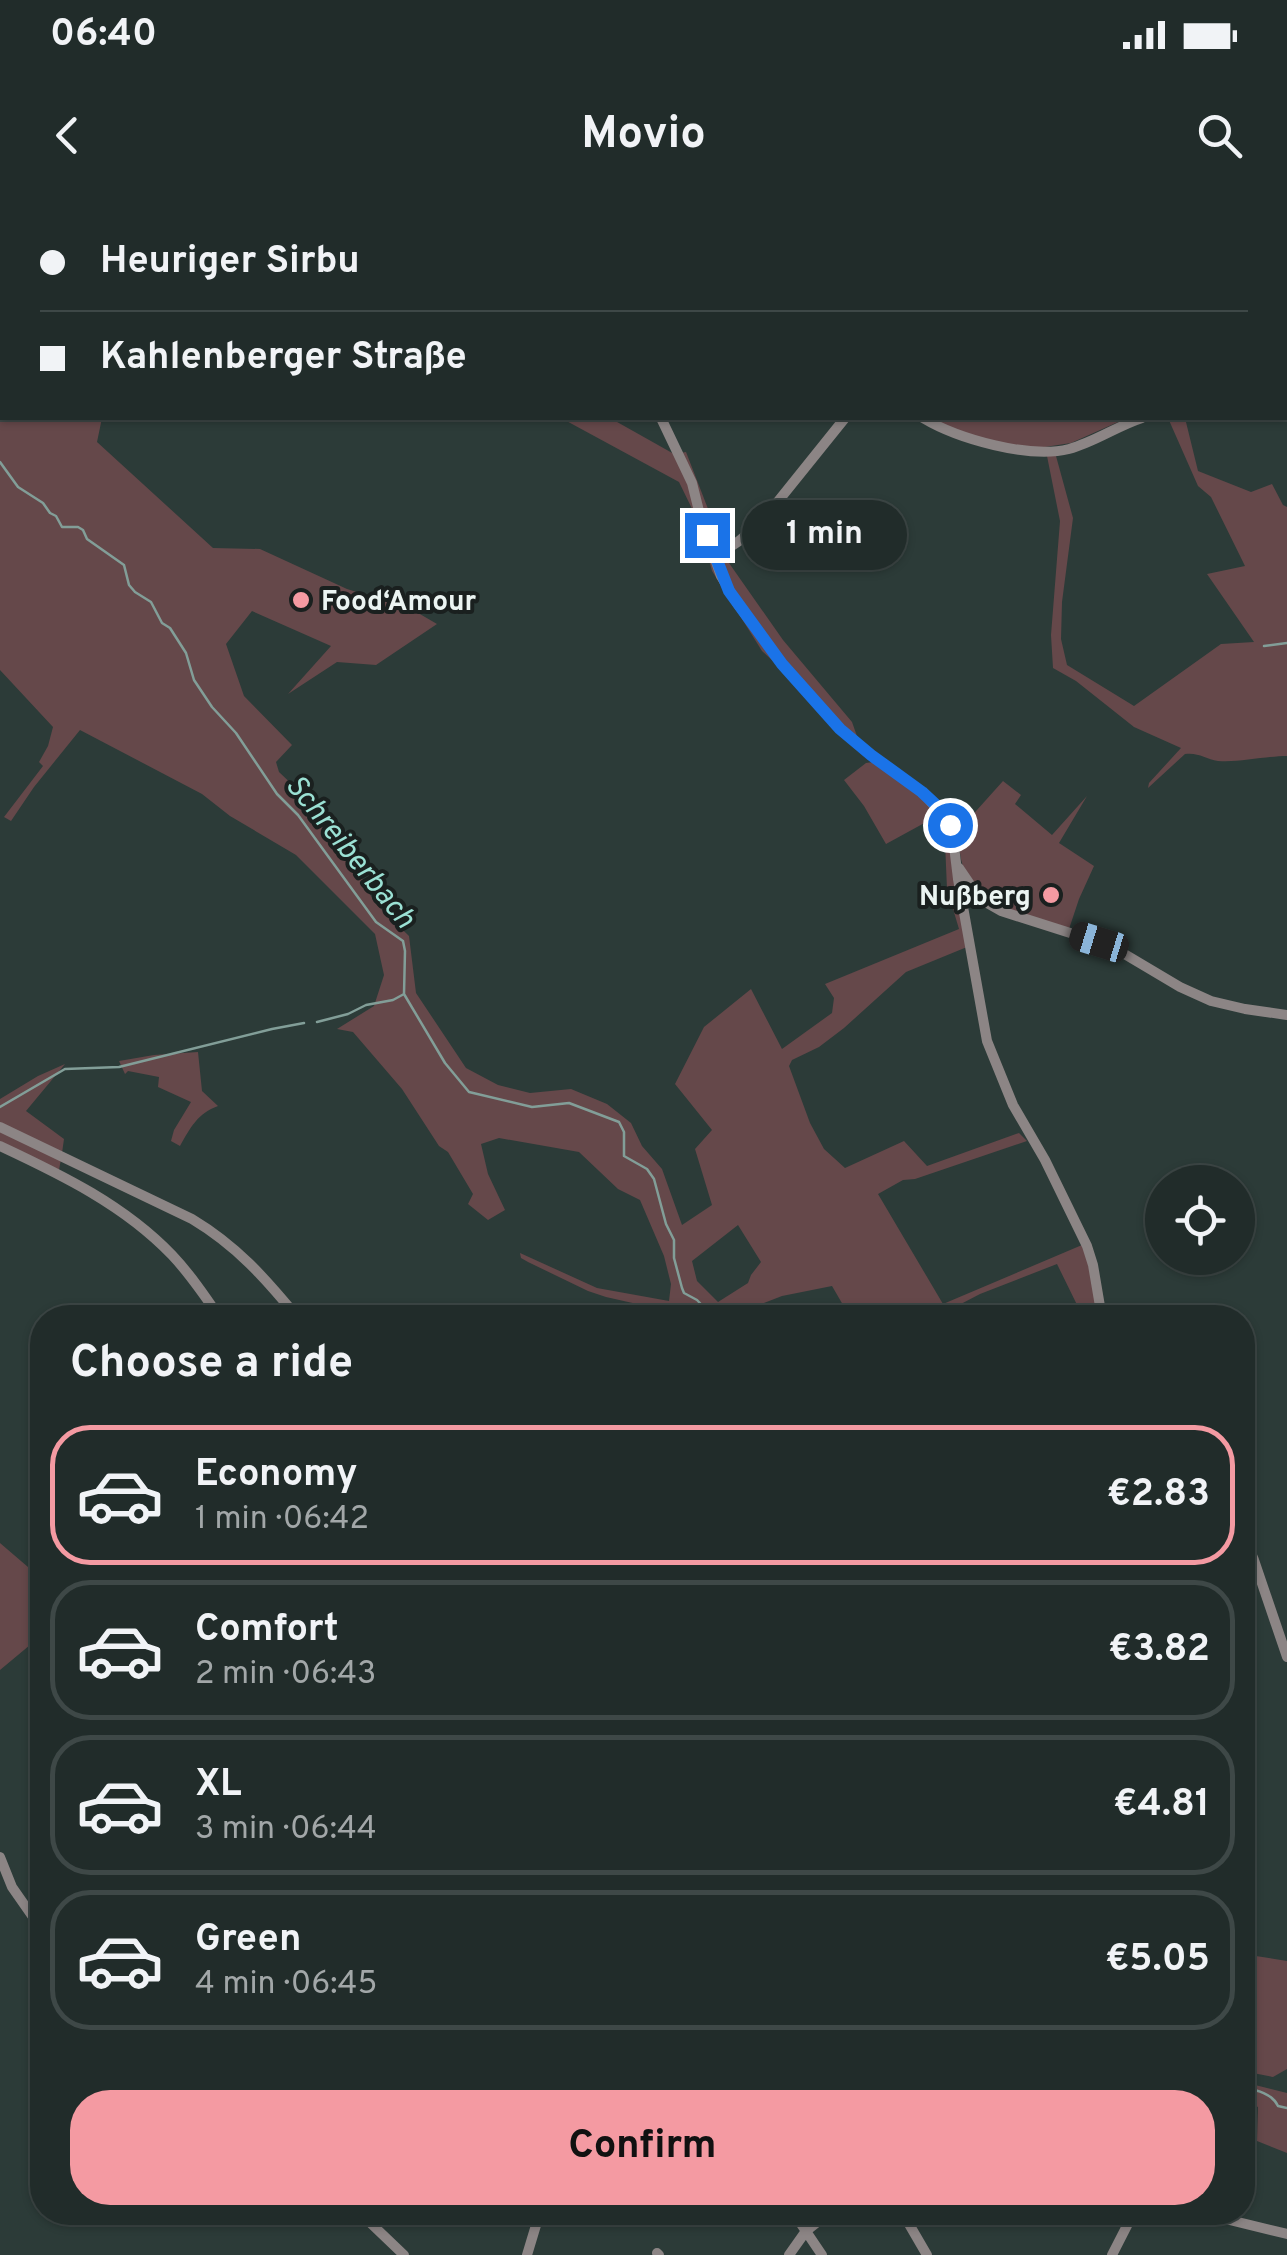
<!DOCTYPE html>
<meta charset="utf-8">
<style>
body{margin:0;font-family:Overpass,sans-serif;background:#293432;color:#f1f3f6;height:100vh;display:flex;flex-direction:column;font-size:38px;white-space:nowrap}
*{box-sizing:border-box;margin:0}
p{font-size:32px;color:#a2a7a8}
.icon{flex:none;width:55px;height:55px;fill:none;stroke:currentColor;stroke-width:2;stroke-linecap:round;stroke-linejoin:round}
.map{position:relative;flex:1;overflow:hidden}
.sheet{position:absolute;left:30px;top:1105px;width:1225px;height:920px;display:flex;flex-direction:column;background:#212c2a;border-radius:40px;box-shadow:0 2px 8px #0004,0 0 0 2px #3e4847}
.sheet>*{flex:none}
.top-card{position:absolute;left:0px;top:0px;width:1288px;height:220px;box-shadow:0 2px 8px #0004,0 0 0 2px #3e4847;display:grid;align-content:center;height:220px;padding:0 40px;background:#212c2a}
.fabs{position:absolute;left:1145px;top:965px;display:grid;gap:20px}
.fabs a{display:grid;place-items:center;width:110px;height:110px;border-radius:50%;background:#212c2a;box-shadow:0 2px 8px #0004,0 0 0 2px #3e4847;font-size:50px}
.end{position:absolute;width:45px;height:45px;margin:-22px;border:12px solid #1a73e8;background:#fff;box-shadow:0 0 0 5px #fff}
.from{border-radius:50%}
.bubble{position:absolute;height:70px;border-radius:35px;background:#212c2a;box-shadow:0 2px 8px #0004,0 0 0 2px #3e4847;font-size:32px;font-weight:700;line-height:70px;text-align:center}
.car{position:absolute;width:30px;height:60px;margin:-30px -15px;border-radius:12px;box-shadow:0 0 8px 2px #0007;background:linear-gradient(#222 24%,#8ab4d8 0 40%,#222 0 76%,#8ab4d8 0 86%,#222 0)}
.top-card b{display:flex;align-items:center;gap:35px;height:95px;font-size:38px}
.top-card b+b{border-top:2px solid #3e4847}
.top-card i{width:25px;height:25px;background:#f1f3f6}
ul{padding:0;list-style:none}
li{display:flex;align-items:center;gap:30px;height:140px;margin:0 20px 15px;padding:0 20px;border:5px solid #3e4847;border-radius:40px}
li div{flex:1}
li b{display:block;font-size:38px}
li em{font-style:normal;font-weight:700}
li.active{border-color:#f49aa2}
li>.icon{width:90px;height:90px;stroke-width:1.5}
h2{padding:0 40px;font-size:45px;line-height:120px}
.button{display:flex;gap:20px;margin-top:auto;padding:20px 40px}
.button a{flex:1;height:115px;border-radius:40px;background:#f49aa2;color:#111;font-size:40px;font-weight:700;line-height:115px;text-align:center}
.status{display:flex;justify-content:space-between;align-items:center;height:70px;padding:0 50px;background:#212c2a;direction:ltr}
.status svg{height:28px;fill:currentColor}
header{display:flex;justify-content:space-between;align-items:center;height:130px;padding:0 40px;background:#212c2a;font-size:45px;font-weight:700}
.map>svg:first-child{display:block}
.green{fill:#65484a;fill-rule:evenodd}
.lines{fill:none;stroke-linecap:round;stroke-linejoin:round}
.stream{stroke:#829e98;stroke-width:2.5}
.minor{stroke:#8c8585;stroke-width:10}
.route{stroke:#1a73e8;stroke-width:12}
.poi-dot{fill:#f49aa2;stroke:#1a201f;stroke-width:4}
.labels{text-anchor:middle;stroke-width:8;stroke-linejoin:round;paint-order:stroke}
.poi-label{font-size:28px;font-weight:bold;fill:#ebf4f2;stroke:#1a201f;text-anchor:start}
.water-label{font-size:30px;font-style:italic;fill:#9be1d4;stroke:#1a201f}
</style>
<div class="status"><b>06:40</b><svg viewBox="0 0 49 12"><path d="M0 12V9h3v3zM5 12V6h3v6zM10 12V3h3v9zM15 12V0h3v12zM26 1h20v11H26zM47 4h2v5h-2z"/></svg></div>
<header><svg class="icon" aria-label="back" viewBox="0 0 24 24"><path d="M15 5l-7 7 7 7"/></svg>Movio<svg class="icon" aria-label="search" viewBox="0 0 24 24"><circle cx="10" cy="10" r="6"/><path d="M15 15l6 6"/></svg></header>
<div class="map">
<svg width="1287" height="2055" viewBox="0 0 1287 2055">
<rect width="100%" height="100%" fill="#2c3b38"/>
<path class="green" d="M0,0h1146v2h-1144v216h100l-5,24 116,106 47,1 87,40 66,21 24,14 -61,41 -39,-3 -49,32 43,-48 -79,-35 -26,33 18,52 48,49 -16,17 3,10 38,36 35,50 22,44 35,34 7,57 50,75 32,17 32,8 41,-4 36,15 24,19 11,23 20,23 20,56 30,-20 -17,-56 17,-19 -37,-46 29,-57 47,-38 31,60 50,-36 2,-15 -9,-14 134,-55 -12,-40 -2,-47 5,-2 17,107 -61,25 -62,56 -25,19 -27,13 -3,6 21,57 14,26 21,19 59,-27 23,25 92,-33 8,8 -112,38 -12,1 -25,14 65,110 139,-59 6,17 10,55h-15l-26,-53 -77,30 -44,23h-86l-18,-31 -50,10 -47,18 1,3 -54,1 -13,-11 -32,-3 -31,-7 -18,-6 -60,-29 -7,-4 -1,-5 77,35 72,13 2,-17 -7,-28 -24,-56 -22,-11 -39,-37 -80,-14 -18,6 7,30 17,36 -17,10 -20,-16 5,-10 -25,-42 -9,-6 -37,-57 -49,-57 -16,-3 37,-23 10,-31 -9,-41 -79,-79 -66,-39 -28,-22 -122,-64 -46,57 -23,34 -7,-4 39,-51 -4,-4 9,-16 5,-19 -53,-57zM738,1025l23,37 -10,13 -3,8 -30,19 -21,-21 -5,-20z
M1198,0h89v95l-2,-1v-92h-87z
M561,218h49l64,36 12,-2 43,111 54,77 69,82 6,17 -96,-88 -50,-80 -14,-50 -19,-39z
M920,218h207l-56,25 -26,4 11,9 17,62 -11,84 -1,37 6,26 67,41 87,-62 33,-2 -47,-68 38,-8 -34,-69 -13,-11 -30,-68h17l13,53 53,21 21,-8 11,21 4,2v249c-21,0 -50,7 -69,5 -12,-2 -20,-9 -33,-7l-37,34 1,-5 32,-35 -47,-21 -58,-46 -23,-13 -2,-33 9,-114 -13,-65 -81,-17z
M873,562l34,22 32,31 -53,29 -22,-38 -20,-26 22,-17z
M1003,581l18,14 -6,9 37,31 35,-39 -28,47 35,23 -15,33 -10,30c-43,-13 -102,-22 -109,-76 -1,-8 1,-15 -1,-23z
M198,852l4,39 16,15c-20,7 -28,22 -38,40l-9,-5 3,-11 17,-28 -33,-15 1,-10 -31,-6 -3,3 -6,-13 35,-6z
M65,864l-39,47 38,28 -2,14 -62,-29v-25l38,-23z
M0,931l61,28 -2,11 -59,-28z
M0,1343l42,36v80l-12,-14 -30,25z
M1243,1754l44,7v108l-14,8 -30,-6z
M1243,1882l44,11v60l-30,-12 1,-34 -15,-6z"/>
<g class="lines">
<path class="stream" d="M0,262l18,25 25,16 7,10 6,3 6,11h16l5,3 4,9 37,26 5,20 6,7 16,10 11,21 8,5 16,25 8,27 18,27 24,26 41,61 21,21 78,107 27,19 2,10 -1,43 41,69 24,29 63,15 37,-4 50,19 5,10v24l23,13 7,10 12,45 8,16v18l8,30 2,5 13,7 17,18
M1264,446l23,-3
M317,822l31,-8 18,-9 27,-5 11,-6
M0,907l65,-38 54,-2 153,-38 32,-6
M1242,1887c14,3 30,6 36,19l9,2"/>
<path class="minor" d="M1285,155l2,-1
M661,218l31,65 9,36 20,57 16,27 45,61 58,65 31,26 51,37 25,28 6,18 5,41 29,162 26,64 32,55 42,86 6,19 9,53
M923,218c35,21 106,41 146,31 26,-7 48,-23 73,-31
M715,357l24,-16 24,-21 82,-102
M959,668l21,31 21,12 110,35 69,41 31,14 34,8 42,6
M0,927l192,92c45,27 73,59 106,99
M0,946c62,29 124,59 172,109 18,19 33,41 48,63
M1242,1332l12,28 33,97
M0,1657l12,30 30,43
M359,2012l45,43
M793,2012l29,43
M902,2012l25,43
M1197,2012l90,22
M657,2053l2,2
M527,2055l13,-43
M789,2055l17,-24 24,-19
M1112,2055l22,-43"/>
</g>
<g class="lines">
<path class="route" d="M707,335l22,56 53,73 58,65 31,26 51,37 15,14 13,19"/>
</g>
<g class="poi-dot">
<circle cx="301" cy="400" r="10"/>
<circle cx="1051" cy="695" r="10"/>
</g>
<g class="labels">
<g class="poi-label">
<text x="321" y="410">Food‘Amour</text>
<text x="1031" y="705" text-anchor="end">Nußberg</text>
</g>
<g class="water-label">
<text transform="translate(351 651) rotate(51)" y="10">Schreiberbach</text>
</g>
</g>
</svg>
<div class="fabs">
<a><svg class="icon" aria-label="locate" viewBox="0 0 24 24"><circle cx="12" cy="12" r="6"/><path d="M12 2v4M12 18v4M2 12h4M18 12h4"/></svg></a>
</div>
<i class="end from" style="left:950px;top:625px"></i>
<i class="end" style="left:707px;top:335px"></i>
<div class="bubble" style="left:742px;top:300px;width:165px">1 min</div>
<i class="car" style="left:1099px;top:742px;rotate:287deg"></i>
<div class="top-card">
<b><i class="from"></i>Heuriger Sirbu</b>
<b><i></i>Kahlenberger Straße</b>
</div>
<section class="sheet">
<h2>Choose a ride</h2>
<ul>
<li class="active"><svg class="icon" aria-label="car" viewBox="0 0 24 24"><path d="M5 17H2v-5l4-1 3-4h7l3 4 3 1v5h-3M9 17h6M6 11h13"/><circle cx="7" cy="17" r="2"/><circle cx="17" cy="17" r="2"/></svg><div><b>Economy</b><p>1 min · 06:42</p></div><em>€2.83</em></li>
<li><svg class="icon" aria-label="car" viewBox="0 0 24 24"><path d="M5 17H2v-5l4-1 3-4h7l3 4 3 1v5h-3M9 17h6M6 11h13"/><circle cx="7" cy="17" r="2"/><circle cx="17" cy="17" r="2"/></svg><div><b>Comfort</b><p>2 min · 06:43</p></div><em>€3.82</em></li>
<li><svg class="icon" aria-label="car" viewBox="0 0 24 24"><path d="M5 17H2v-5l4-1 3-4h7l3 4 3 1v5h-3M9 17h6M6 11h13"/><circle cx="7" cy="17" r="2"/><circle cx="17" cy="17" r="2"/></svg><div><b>XL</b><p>3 min · 06:44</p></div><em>€4.81</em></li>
<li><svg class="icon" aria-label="car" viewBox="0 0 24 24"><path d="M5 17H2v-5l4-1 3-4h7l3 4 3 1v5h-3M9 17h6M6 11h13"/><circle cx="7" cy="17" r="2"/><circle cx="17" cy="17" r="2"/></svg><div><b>Green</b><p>4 min · 06:45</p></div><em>€5.05</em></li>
</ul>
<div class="button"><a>Confirm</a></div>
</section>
</div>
